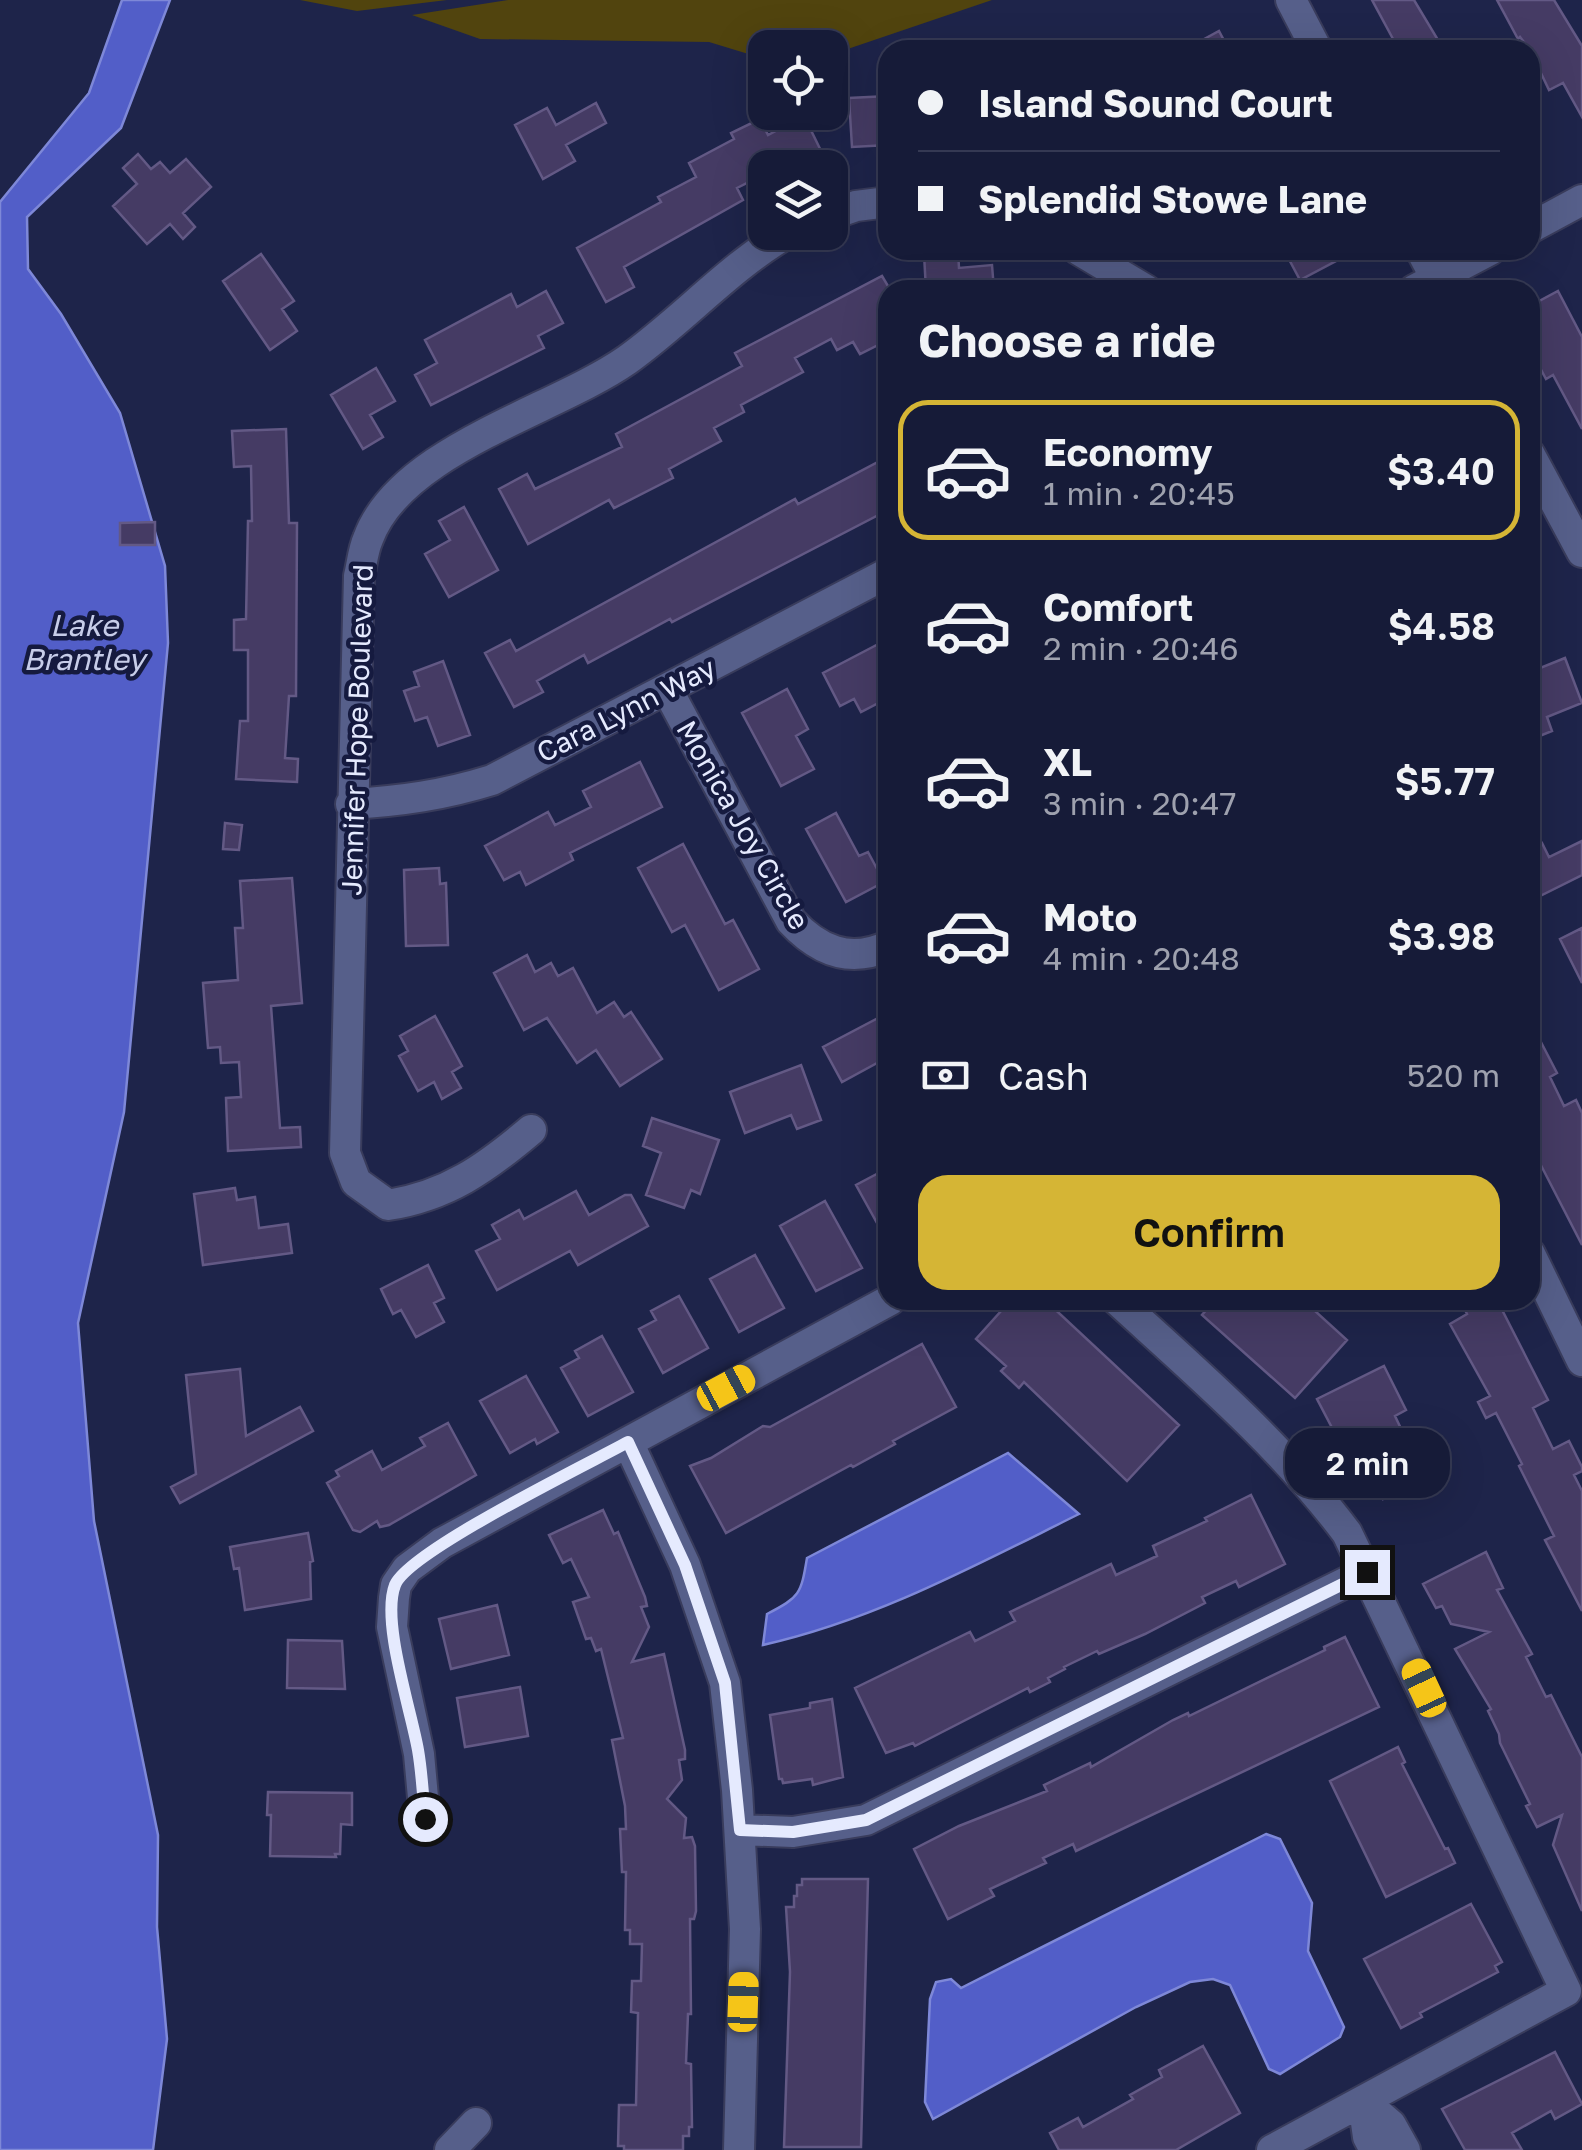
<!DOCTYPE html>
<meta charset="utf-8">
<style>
body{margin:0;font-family:"Golos Text",sans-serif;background:#232843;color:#f1f3f6;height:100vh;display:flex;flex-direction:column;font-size:38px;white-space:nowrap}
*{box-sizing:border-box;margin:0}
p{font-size:32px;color:#9ea1ae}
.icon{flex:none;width:55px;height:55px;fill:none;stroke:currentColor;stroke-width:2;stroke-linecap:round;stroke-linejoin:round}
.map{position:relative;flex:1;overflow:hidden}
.panel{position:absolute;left:878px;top:280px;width:662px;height:1030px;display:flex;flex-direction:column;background:#161b38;border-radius:30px;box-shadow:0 10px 40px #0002,0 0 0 2px #353953}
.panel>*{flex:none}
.banner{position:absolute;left:878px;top:40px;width:662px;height:220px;border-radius:30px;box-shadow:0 10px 40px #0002,0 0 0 2px #353953;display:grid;align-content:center;height:220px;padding:0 40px;background:#161b38}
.buttons{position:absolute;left:748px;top:30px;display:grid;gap:20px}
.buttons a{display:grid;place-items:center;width:100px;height:100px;border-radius:20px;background:#161b38;box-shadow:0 10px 40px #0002,0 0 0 2px #353953;font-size:50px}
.end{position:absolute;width:45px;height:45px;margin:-22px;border:12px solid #e5eafe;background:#111;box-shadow:0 0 0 5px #111}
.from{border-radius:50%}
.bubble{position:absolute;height:70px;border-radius:30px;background:#161b38;box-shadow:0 10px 40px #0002,0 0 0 2px #353953;font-size:32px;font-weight:600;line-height:70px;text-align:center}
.car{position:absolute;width:30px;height:60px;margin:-30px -15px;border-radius:12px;box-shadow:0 0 8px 2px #0007;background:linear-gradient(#f5c518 24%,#345 0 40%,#f5c518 0 76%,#345 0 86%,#f5c518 0)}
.banner b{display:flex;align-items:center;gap:35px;height:95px;font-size:38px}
.banner b+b{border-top:2px solid #353953}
.banner i{width:25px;height:25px;background:#f1f3f6}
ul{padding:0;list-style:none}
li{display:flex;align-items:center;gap:30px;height:140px;margin:0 20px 15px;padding:0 20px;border:5px solid transparent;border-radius:30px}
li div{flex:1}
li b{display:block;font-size:38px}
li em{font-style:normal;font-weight:600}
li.current{border-color:#d5b535}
li>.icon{width:90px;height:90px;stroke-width:1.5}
h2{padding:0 40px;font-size:45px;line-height:120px}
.pay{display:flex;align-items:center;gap:25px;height:110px;padding:0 40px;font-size:38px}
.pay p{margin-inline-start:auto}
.primary-button{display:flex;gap:20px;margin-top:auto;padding:20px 40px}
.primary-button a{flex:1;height:115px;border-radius:30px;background:#d5b535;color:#111;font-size:40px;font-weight:600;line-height:115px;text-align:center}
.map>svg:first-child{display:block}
.green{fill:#51440e}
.water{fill:#525ec8;stroke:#7e88d8;stroke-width:2.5}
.building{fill:#453b64;stroke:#635985;stroke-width:2.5}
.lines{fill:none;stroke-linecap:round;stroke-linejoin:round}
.minor-casing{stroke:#393c5c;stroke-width:34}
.minor{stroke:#565f8a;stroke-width:30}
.route{stroke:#e5eafe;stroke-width:12}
.labels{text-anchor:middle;stroke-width:9;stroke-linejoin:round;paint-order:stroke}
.street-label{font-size:28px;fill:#e5eafe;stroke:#151a3f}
.water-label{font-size:30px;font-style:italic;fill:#c7cde9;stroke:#151a3f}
</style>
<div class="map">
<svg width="1582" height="2150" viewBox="0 0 1582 2150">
<rect width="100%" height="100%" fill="#1e244a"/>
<path class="green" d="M300,0h147l-90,11z
M508,0h484l-162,55v-7h-65v11l-56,-17 -229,-3 -68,-24z"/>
<path class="water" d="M122,0h48l-49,128 -94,89 1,52 33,45 59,99 45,153 3,77 -44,469 -46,211 16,198 64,314 -1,92 10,112 -14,111h-153v-1948l89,-109z
M1008,1453l71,61c-103,51 -204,106 -316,131l4,-31c33,-17 34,-20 40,-56z
M1266,1834l14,5 32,64 -4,48 36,76 -4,10 -60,37 -11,-5 -39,-84 -17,-6 -23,3 -54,25 -203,112 -8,-17 5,-103 6,-17 15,-3 10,9z"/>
<path class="building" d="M1372,0h42l30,50h-45z
M1497,0h57l28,46v71l-19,-34 -14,7 -19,-40 -10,-13 -2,2z
M1219,31l10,19h-45z
M888,96v49l-36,2 -3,-49z
M596,103l10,20 -40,22 9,16 -32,18 -28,-54 32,-17 9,17z
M804,116l20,41 -21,11h-7l-4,-8 -14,8h-13v6l-28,14 6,12 -119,67 10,20 -28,15 -29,-54 84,-46 -3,-5 38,-20 -7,-14 45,-24 -3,-6 29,-14 8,16z
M138,154l13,15 9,-7 10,11 16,-14 25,28 -28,26 12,14 -12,12 -13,-15 -23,20 -34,-38 24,-22 -14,-16z
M1284,250h73l-57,30z
M958,251l1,17 33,-3 2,25h-68l-2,-36z
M261,254l33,47 -12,8 15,22 -27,19 -47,-69z
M882,276l6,10v54l-28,14 -7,-12 -16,8 -6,-11 -36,19 8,14 -62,33 3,7 -30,16 7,13 -52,28 4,9 -59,30 -5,-8 -81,44 -29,-55 28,-15 8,15 87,-42 -6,-13 126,-68 -7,-13z
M546,291l17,32 -25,13 6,12 -113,57 -16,-30 22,-12 -12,-23 86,-46 6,13z
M1558,291l24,46v92l-29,-54 -7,4 -16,-30v-43z
M376,368l19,33 -25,14 13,22 -20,12 -32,-54z
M286,429l3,94h8l-1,173h-7l-4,62 13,1 -1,23 -61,-3 4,-58h8v-71h-14v-30l12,-1 2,-98h4l-1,-55 -17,1 -2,-36z
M878,462l10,18v30l-216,112 -2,-3 -82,44 -4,-8 -47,26 6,11 -29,15 -29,-54 25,-13 6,11 279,-152 3,5z
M464,507l34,63 -49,27 -24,-43 25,-14 -11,-19z
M155,522v23h-35v-22z
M888,639v59l-27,14 -7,-13 -14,7 -17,-33z
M1565,658l17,45 -35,14 5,14 -22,9v-68z
M443,661l27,74 -32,11 -11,-29 -12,4 -11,-30 15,-5 -5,-14z
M787,689l21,40 -12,7 18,33 -33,17 -39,-73z
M640,762l22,45 -92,46 3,7 -47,25 -6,-13 -16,8 -19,-34 63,-34 7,13 36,-18 -8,-16z
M836,813l23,43 9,-4 16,30 -38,20 -40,-73z
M225,823l17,2 -3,25 -16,-1z
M1582,841v34l-52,26v-52l12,-6 7,14z
M683,844l42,80 8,-4 26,49 -40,21 -34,-65 -13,7 -34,-64z
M439,868l1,16 6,-1 2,62 -42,1 -2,-76z
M292,878l10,125 -31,3 9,122 20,-1 1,20 -73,4 -2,-53 15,-1 -2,-35 -18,1 -1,-16 -12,1 -5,-65 35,-3 -3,-52h8l-3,-47z
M1582,928v55l-22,-44z
M527,955l8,17 16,-9 7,13 15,-8 24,45 17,-11 10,15 7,-5 31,47 -42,27 -24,-36 -19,13 -30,-45 -23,12 -30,-57z
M435,1016l27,50 -10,6 9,16 -19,11 -8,-17 -16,9 -19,-35 9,-5 -8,-15z
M882,1016l6,10v31l-46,25 -19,-35z
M1530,1021l27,52 -7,4 14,29 12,-6 6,13v132l-52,-101z
M801,1065l20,55 -24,9 -6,-14 -46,18 -15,-41z
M652,1118l67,22 -19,54 -9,-4 -7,18 -38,-13 15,-42 -18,-7z
M888,1168v75l-32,-58z
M235,1188l2,12 18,-3 4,31 29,-4 4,29 -89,12 -9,-71z
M576,1191l13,24 36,-20h6l17,31 -70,39 -8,-14 -73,39 -21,-39 24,-12 -8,-14 27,-15 5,9z
M825,1201l37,67 -46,23 -36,-65z
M755,1255l29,53 -45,24 -29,-53z
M428,1265l16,33 -10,5 10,19 -28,15 -15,-27 -8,4 -12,-25z
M679,1296l29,52 -45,25 -24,-44 17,-9 -5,-9z
M1011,1300h34l134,125 -52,56 -103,-99 -5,6 -18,-17 5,-5 -30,-27z
M1215,1300h88l44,40 -52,58 -93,-83z
M1460,1300h37l51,100 -15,8 20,41 16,-8 13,26v4l-8,4 8,16v120l-37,-71 9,-4 -35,-70 3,-2 -26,-51 -10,5 -8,-16 12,-6 -40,-72 17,-10z
M602,1336l31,56 -45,24 -27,-48 18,-10 -4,-7z
M922,1344l34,63 -63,34 2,3 -42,23 -2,-2 -125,68 -36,-67 21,-8 52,-32 7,1z
M1384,1366l22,44 -11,6 30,63 -42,20 -29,-63 -14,7 -23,-44z
M240,1369l6,67 54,-29 13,24 -133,72 -9,-16 25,-13 -10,-99z
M526,1376l32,56 -21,12 -2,-5 -25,14 -30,-52z
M448,1423l28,52 -87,50 -9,2 -3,-6 -17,11 -7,-2 -26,-47 12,-7 -3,-5 36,-20 10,19 43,-24 -5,-8z
M1251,1495l34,69 -46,23 -3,-6 -34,16 3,6 -60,31 -46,20 -2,-3 -33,16 1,2 -17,9 2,4 -20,10 -2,-4 -113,58 -2,-3 -27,10 -31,-65 115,-56 5,9 40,-20 -5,-9 101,-48 5,11 41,-19 -4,-10 54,-25 -2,-3z
M603,1510l11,24 4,-2 27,65 2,9 -6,1 8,20 -17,35 32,-8 21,96v9l-6,1 3,20 -15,19 19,19 -2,20 8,-1 3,9 1,65 -2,8h-4l1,95h-3l-2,49 5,1 1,63h-3v9h-6v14h-59v-4h-6l1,-41h17l2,-92 -7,-1 1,-31h9l1,-37h-12v-14h-5l1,-58h-4l-2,-43h6l-1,-23 -13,-66 11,-2 -22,-89 -5,2 -5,-13 -5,1 -13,-37 16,-5 -18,-38 -8,4 -14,-28z
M308,1533l5,28 -3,1 1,37 -66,11 -6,-42 -5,1 -4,-22z
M1486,1552l17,36 -6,2 35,64 -6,3 20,40 5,-2 31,62v154l-29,-66 9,-30 -25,12 -11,-21 4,-2 -30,-61 -1,-9 -11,-23 3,-2 -36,-60 34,-17 -38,-8 -9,-18 -6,2 -13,-24z
M497,1605l12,50 -58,14 -12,-50z
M1345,1637l34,70 -303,144 -3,-7 -30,14 3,5 -56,26 4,7 -46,23 -34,-70 45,-23 88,-35 -3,-6 46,-22 1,4 82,-47 15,-7 1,3 136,-66 -1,-3z
M288,1640l54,1 3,48 -58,-1z
M520,1687l8,49 -63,11 -8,-49z
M832,1699l11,78 -30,8 -1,-6 -29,4 -1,-4h-3l-9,-64 40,-7v-5z
M1398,1747l7,15 -3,2 43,85 3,-1 7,15 -69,34 -56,-116z
M268,1792l84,1v32l-11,-1 -1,30h-5l1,3 -66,-1 1,-41h-4z
M802,1879h66l-7,268h-77l6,-175 -4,-65h8v-11h3v-11h5z
M1471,1904l31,58 -7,4 3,6 -78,41 2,4 -21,11 -37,-69z
M1203,2046l37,67 -64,37h-117l-9,-17 28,-15 5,9 50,-28 -3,-4 32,-18 -3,-7z
M1555,2052l27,52 -27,15 -4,-8 -39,22 10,17h-57l-23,-41z"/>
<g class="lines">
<g class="minor-casing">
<path id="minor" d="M1291,0l26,50
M830,215l26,-9 32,-4
M1530,228l52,-28
M1079,250l67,40
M1421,250l21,40
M1414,290l76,-40
M1530,455l52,97
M667,689l124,232c27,29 58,43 97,25
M351,804c50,-3 93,-9 141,-24l396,-207
M531,1130c-45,38 -84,66 -143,75l-32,-23 -11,-29 14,-577c3,-12 4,-26 9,-37 32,-89 186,-128 259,-179 56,-40 102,-93 162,-128
M1530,1254l52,107
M1117,1300c81,74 164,145 230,233l219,458 -294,159
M628,1442l57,123 40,118 12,107 8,139 -6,221
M425,1819l-6,-65 -27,-127 2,-29 2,-13 11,-16 35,-26 448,-243
M740,1830l53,2 73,-12 501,-248
M450,2150l26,-27
M1375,2150l-7,-13 -5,-36 28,24 14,25"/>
</g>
<use href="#minor" class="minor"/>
</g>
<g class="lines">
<path class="route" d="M425,1819c-2,-23 -3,-46 -7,-69 -7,-40 -37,-129 -23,-165 14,-34 193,-121 233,-143l57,123 40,118 15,147 53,2 73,-12 501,-248"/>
</g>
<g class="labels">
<g class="street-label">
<text transform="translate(626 710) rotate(-27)" y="10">Cara Lynn Way</text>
<text transform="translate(357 730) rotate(-88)" y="10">Jennifer Hope Boulevard</text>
<text transform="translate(743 825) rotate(60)" y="10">Monica Joy Circle</text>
</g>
<g class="water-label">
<text x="84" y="636">Lake<tspan x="84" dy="34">Brantley</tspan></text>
</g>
</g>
</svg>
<div class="buttons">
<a><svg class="icon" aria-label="locate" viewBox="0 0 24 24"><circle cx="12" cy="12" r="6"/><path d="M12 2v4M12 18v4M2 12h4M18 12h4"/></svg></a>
<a><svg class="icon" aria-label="layers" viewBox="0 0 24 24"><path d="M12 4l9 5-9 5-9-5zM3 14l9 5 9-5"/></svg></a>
</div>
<i class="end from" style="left:425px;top:1819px"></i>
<i class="end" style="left:1367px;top:1572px"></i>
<div class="bubble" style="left:1285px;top:1428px;width:165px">2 min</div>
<i class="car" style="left:726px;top:1388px;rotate:62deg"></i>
<i class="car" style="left:1424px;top:1688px;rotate:335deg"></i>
<i class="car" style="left:743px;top:2002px;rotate:2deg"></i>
<div class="banner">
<b><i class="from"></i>Island Sound Court</b>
<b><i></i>Splendid Stowe Lane</b>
</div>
<section class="panel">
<h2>Choose a ride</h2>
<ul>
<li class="current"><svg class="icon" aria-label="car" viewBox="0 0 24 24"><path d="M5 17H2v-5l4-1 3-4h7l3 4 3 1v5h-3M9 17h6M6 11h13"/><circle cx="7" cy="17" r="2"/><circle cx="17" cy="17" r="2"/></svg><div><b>Economy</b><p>1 min · 20:45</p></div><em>$3.40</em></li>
<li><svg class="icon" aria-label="car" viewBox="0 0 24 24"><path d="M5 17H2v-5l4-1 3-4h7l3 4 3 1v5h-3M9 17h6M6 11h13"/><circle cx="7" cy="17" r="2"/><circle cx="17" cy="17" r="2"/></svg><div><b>Comfort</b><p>2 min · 20:46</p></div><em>$4.58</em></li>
<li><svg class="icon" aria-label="car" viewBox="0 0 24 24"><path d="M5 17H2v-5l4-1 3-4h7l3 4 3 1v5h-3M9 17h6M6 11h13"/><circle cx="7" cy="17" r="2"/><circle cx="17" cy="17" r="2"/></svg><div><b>XL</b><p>3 min · 20:47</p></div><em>$5.77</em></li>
<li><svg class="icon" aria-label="car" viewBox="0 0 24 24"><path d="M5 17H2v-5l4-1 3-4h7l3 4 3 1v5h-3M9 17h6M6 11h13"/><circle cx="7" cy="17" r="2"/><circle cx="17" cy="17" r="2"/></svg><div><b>Moto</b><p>4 min · 20:48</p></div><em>$3.98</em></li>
</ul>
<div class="pay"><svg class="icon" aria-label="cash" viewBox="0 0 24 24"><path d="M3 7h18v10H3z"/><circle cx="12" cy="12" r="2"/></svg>Cash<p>520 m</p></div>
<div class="primary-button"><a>Confirm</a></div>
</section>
</div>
